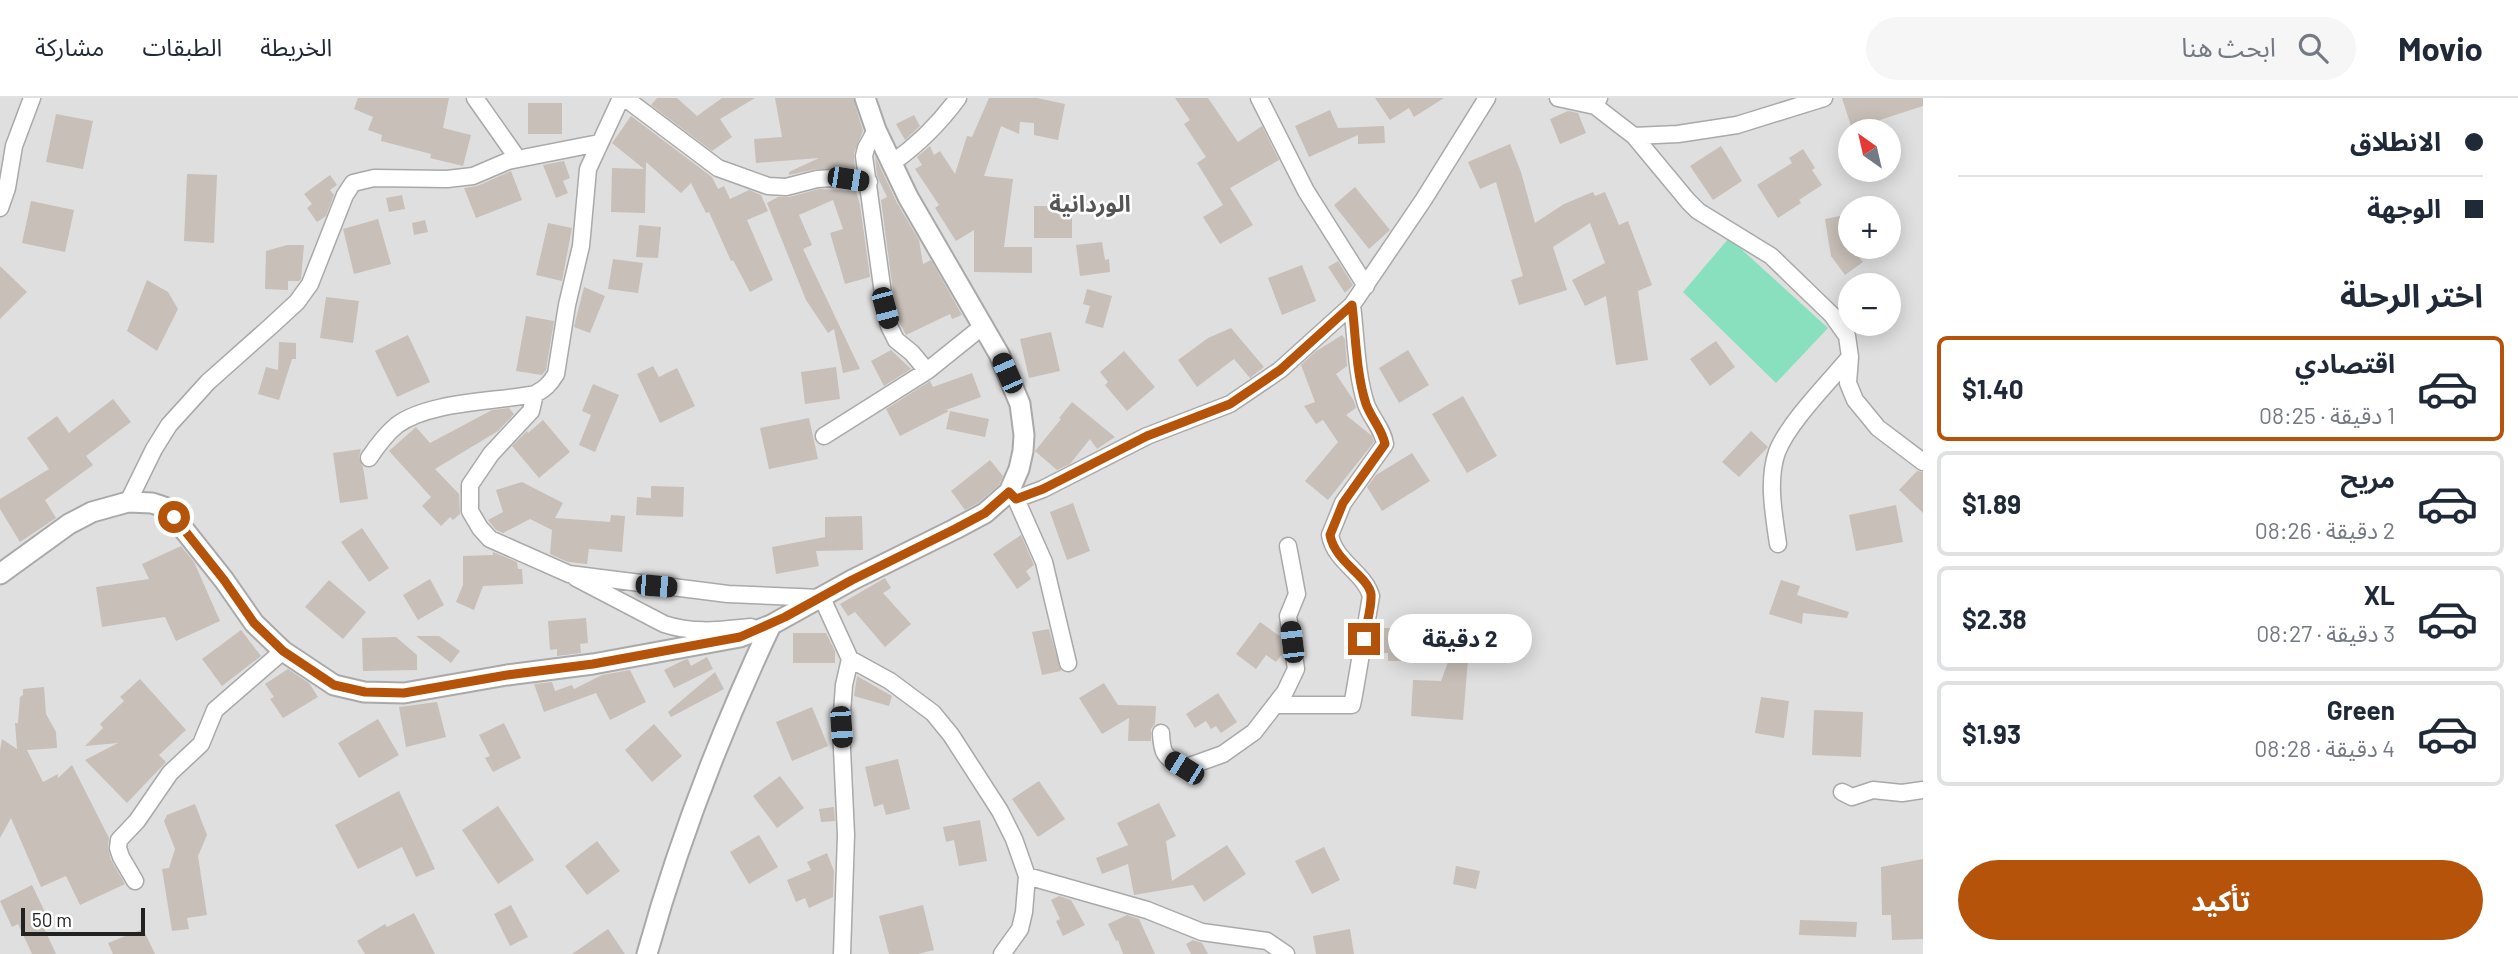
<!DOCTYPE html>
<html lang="ar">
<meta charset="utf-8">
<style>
body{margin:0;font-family:Barlow,"Noto Sans Arabic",sans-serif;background:#f6f6f7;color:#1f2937;direction:rtl;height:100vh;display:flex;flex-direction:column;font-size:26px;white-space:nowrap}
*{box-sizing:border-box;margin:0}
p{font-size:23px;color:#747a83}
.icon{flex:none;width:38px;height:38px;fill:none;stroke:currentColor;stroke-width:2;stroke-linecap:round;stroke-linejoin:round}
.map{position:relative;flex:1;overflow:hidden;direction:ltr}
.drawer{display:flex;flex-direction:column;background:#fff;width:595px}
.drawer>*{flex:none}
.banner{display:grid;align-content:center;height:154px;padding:0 35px;background:#fff}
.needle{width:46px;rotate:326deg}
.fabs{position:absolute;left:1838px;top:21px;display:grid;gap:14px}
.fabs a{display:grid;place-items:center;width:63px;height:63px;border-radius:50%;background:#fff;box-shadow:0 4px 18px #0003;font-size:35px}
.scale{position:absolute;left:21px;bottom:18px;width:124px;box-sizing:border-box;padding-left:7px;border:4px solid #222;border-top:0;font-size:19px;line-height:24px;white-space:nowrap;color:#222;-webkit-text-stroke:5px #fff;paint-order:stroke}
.end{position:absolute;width:32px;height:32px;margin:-16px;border:9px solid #b45309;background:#fff;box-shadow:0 0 0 4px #fff}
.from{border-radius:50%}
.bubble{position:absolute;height:49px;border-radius:24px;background:#fff;box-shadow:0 4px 18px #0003;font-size:23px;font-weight:700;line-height:49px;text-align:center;direction:rtl}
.car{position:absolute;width:21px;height:42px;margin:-21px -10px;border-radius:9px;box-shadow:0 0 5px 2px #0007;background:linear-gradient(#222 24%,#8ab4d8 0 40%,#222 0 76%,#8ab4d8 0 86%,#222 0)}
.banner b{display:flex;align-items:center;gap:24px;height:66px;font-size:26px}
.banner b+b{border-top:2px solid #e0e1e3}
.banner i{width:18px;height:18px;background:#1f2937}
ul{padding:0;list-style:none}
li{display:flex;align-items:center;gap:21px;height:105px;margin:0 14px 10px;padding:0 21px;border:4px solid #e0e1e3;border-radius:10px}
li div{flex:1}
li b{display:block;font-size:26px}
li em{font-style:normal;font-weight:700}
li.active{border-color:#b45309}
li>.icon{width:63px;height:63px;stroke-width:1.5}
h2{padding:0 35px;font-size:32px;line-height:84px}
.primary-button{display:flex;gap:14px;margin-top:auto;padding:14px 35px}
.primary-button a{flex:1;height:80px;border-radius:42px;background:#b45309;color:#fff;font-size:28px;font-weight:700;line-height:80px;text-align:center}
header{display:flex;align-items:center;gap:42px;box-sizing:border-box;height:98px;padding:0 35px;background:#fff;border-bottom:2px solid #e0e1e3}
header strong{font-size:33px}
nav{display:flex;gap:38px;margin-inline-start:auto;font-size:24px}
.search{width:490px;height:63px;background:#f6f6f7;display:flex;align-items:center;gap:18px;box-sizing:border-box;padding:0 24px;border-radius:38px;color:#747a83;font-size:26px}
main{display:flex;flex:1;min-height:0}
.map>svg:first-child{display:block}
.residential{fill:#e0dfdf;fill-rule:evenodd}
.pitch{fill:#88e0be}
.building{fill:#c7bfb8}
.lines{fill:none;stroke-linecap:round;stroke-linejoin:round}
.minor-casing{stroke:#a9a9a9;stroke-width:19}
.tertiary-casing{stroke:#a9a9a9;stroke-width:23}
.minor{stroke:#fff;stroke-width:16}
.tertiary{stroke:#fff;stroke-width:19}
.route{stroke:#b45309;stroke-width:9}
.labels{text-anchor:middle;stroke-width:5;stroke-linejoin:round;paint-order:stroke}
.quarter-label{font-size:23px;font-weight:bold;fill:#555;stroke:#fff}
</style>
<header>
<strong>Movio</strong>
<div class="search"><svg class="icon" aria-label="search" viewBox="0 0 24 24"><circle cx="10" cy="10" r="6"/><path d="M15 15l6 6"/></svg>ابحث هنا</div>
<nav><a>الخريطة</a><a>الطبقات</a><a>مشاركة</a></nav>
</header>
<main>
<section class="drawer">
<div class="banner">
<b><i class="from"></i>الانطلاق</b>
<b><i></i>الوجهة</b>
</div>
<h2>اختر الرحلة</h2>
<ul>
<li class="active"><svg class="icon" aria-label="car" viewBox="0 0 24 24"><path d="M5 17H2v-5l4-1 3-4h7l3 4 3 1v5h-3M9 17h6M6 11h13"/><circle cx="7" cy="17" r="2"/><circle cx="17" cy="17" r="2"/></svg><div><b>اقتصادي</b><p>1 دقيقة · 08:25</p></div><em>$1.40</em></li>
<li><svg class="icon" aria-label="car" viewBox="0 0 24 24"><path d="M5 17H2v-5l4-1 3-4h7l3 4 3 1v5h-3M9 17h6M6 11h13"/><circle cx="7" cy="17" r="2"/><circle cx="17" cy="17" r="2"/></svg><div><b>مريح</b><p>2 دقيقة · 08:26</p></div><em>$1.89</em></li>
<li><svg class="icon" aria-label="car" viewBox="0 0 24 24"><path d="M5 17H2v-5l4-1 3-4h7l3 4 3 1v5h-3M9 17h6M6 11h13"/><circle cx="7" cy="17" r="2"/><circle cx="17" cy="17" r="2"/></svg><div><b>XL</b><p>3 دقيقة · 08:27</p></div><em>$2.38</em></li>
<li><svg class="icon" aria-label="car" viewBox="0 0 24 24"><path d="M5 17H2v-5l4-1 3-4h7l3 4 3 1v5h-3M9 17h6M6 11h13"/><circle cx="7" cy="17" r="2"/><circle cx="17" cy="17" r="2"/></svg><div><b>Green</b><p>4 دقيقة · 08:28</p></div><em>$1.93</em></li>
</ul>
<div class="primary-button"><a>تأكيد</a></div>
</section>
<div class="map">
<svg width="1923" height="856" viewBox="0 0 1923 856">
<rect width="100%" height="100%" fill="#f2efe9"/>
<path class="residential" d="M0,0h1923v856h-1923zM1850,33h38v39h-38zM1850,110h38v39h-38zM1850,187h38v39h-38z"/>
<path class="pitch" d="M1729,140l99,90 -52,55 -93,-91z"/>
<path class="building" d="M358,0h91l-6,30 28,7 -8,31 -33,-8 1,-4 -50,-13 1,-6 -14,-5 5,-13 -19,-8z
M657,0h20l20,18 25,-18h33l-35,21 12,18 -20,14 -61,-46z
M775,0h78l10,33 -9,22 1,17 -39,-1 -27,6v-3l30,-14 -63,5 -2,-24 28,-2z
M989,0h48l28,6 -7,36 -24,-5v-12l-14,-1 -1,12 -18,-8 -17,50 29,3 -9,68h28v26l-58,-1v-42l-18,11 -21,-33 4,-3 -24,-36 7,-4 -5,-8 13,-11 4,9 6,-4 15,23 12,-38 5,1z
M1175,0h33l30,44 24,-16 17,34 -49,28 23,37 -33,19 -17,-27 20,-12 -26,-42 9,-6 -22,-33 6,-4z
M1375,0h69l-30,19 -5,-9 -19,12z
M1842,0h81v8l-71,23z
M528,5h34v31h-34z
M1330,12l8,18 46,-2 1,17 -27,1v-9l-49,22 -14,-31z
M1568,13l10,2 8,20 -26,11 -10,-25z
M56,16l37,7 -10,48 -37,-7z
M914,17l6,11 -15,14 -9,-16z
M631,18l81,61 6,12 6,-3 6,13 19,-9 12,5 7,16 -21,9 26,60 -23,12 -17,-32 -2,1 -22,-49 -3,1 -15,-30 -10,10 -35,-31 -1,51 -34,-1 1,-44 32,1 -32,-26z
M1510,46l11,28 14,51 29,-19 29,-12 2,4 10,-4 14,33 9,-4 24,64 -14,6 10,69 -32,5 -10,-69 -21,10 -13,-26 33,-17 -15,-40 -37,24 14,43 -48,15 -8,-25 12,-4 -27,-94 -16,7 -12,-27z
M1721,48l21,35 -29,19 -23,-34z
M1803,51l12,19 -3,2 10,15 -23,15 2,3 -23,15 -21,-33 35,-22 -3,-5z
M875,58l22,47 22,37 4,24 8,-4 31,55 -10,4 -2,-5 -44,21 -7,-13 -4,-16 -14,-106 6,-3 -10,-21z
M564,63l6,17 -7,3 5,12 -12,5 -13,-33z
M511,73l11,29 -46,18 -12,-30 13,-2z
M187,76l30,1 -3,68 -30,-2z
M330,77l7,10 -7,5 4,5 -8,21 -9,6 -10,-14 5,-4 -8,-10z
M1355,89l35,43 -21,19 -35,-44z
M819,91l37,2 4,14 10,72 -25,7 -15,-51 13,-4 -10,-29 -34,15 13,30 -9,4 57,120 -17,4 -9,-44 -6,4 -22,-33 -39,-97 11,-6h11z
M402,97l3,14 -16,3 -3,-14z
M31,103l43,9 -9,42 -43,-9z
M1034,108h38v32h-38z
M1850,116v33l13,15 -18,13 -14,-19 -6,-37z
M378,121l13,45 -37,10 -11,-45z
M425,122l3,12 -14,3 -2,-12z
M548,125l24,5 -10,53 -26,-6z
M639,127l22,2 -3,31 -22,-1z
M1102,144l3,18 4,-1 1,13 -30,4 -4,-31z
M287,147h17l-3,34 -2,2h-11v9l-23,-1 1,-38z
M613,161l30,4 -5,30 -30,-4z
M1338,163l15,24 -8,8 -17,-26z
M1302,167l14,36 -34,14 -14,-37z
M0,168l27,26 -27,27z
M147,182l21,12 10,17 -21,42 -30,-20z
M584,189l21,9 -15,37 -16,-6z
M1087,191l25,7 -9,32 -18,-5 5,-17 -7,-2z
M326,199l33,4 -6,42 -33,-5z
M526,218l28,5 -8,49 -4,5 -26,-4z
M1231,230l33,39 -14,11 -16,-19 -37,28 -19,-27 30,-22z
M1051,234l9,39 -31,7 -9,-39z
M408,237l22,47 -33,15 -22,-46z
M1342,237l3,4 2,27 -11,8 18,27 2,7 -10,7 26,21 2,6 -46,58 -23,-19 33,-39 -15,-22 -7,4 -12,-18 11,-4 -14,-37 14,-13z
M1716,243l19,26 -25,19 -20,-27z
M279,244l17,1v16h-4l-13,41 -21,-6 8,-27 12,3z
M891,252l20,19 -27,17 -13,-25z
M1408,252l21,35 -30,18 -20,-35z
M1124,253l31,36 -28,24 -22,-26 3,-3 -8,-10z
M653,268l6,11 18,-9 18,38 -35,17 -23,-49z
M836,269l4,32 -35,5 -4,-32z
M972,275l9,24 -35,13 3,1 -49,25 -14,-27 44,-28 3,6z
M593,286l26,11 -24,57 -16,-7 12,-30 -9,-4z
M1463,298l34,60 -30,17 -35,-59z
M113,301l18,23 -45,34 7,9 -48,35 11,18 -36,24 -20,-33v-10l49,-30 -22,-31 30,-22 12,17z
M1072,304l43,35 -18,12 -7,-10 -20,25 -13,6 -22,-19 26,-32 -2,-1z
M509,310l5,6 -16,17 -63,38 24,25 1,20 -7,6 -3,-3 -9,9 -19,-20 9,-9 -42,-46 27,-24 14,16 62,-33z
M950,313l39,8 -4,18 -39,-8z
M809,320l9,41 -49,10 -9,-41z
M543,322l27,32 -31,26 -27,-32 15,-15 1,2z
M1751,333l17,16 -29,30 -17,-15z
M361,351l-2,9 4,9 5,32 -28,4 -7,-50z
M1412,355l18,28 -48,30 -15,-24 9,-12z
M990,362l13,16 -4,9 -21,18 -13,7 -14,-19z
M1917,373l6,1v41l-24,-23z
M522,384l41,21 -8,15 55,4 1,-7 14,1 -3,36 -33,-3 -2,15 -19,-2 -18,-8 2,-24 -22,-11 -27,14 -7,-3 -8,-10 15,-8 -7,-22z
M651,388l33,1 -1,30 -47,-2 1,-18 14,1z
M1073,405l17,48 -23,9 -17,-48z
M1896,407l7,37 -47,9 -7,-36z
M862,418l1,34 -47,1 3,15 -43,8 -4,-27 53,-10v-20z
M362,430l27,40 -20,14 -28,-40z
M1021,437l13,30 -8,6 5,8 -14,10 -24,-35z
M181,448l13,16 26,59 -44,20 -11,-24 -63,10 -6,-40 53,-8 -7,-15z
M493,454l24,10 1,7h4l1,15 -40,2 -9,24 -18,-8 7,-17v-29l30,-1z
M885,480l6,10 -8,5 28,31 -26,23 -30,-35 -7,4 -8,-12z
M430,481l14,26 -26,15 -15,-25z
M329,482l37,32 -23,27 -38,-32z
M1781,482l19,6 -3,9 52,17 -2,6 -44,-5 -1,11 -33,-10z
M586,520l2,25 -8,1 1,9 -24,3v-7l-7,1 -2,-29z
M1260,524l21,15 2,16 -7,9 -10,-7 -10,14 -20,-15z
M1376,530h26l-1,33h-13v-8h-12z
M1049,531l12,42 -19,4 -10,-43z
M241,532l20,26 -39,30 -20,-27z
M793,535h33l9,18v12h-42z
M416,538h23l21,15 -9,12z
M396,539l21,18v15l-54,1 -1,-33z
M1451,556l17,6 -5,60 -52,-4 2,-36 28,1z
M707,559l6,12 -39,19 -10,-18 20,-10 4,-1 3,7z
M288,571l21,14 9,14 -35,21 -13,-19 4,-2 -9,-13z
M630,572l16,32 -36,18 -14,-27 -52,19 -10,-28 18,-2 3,9 17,-6 2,4 28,-14z
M715,574l9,17 -53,28 -3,-5z
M857,578l35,20 -3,10 -35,-10z
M140,581l46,51 -27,25 7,7 -39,41 -42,-43 33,-17 -33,3 18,-18 -3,-4 24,-23 -4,-4z
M1104,585l14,22 38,1 -1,18 -4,5v12h-23l1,-23 -27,16 -23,-36z
M44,589l2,27 10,18 1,16 -30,2 16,32 15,-8v4l14,-13 37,73 -1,9 3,13 14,24 -45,21 -14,-29 -25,11 -30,-69 -11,20v-88l2,-11 15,10 -2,-26h3l2,-26 3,-2v-6z
M1218,595l19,29 -16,11 -5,-7 -5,3 -5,-8 -11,7 -9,-14z
M1761,599l28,4 -5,37 -29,-5z
M437,604l9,35 -40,10 -7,-40z
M812,609l16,39 -36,15 -16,-39z
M1814,612l49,2 -2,45 -49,-2z
M378,621l21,36 -40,23 -21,-35z
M504,625l17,35 -28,14 -8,-14 5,-2 -11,-21z
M654,626l28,32 -30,26 -27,-32z
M898,661l12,50 -24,6 -3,-11 -9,3 -9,-40z
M780,678l24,32 -27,20 -24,-32z
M1039,683l26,38 -27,18 -26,-38z
M399,693l36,78 -19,8 -14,-30 -44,22 -23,-44z
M1159,705l17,33 -10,5 6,40 55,-36 19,29 -42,28 -11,-17 -59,10 -6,-31 -26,10 -6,-16 32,-13 -11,-22z
M195,706l12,31 -9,21 9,59 -20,3 2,11 -17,2 -10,-62 7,-1 6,-19 -11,-28 3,-6z
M498,708l36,54 -36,24 -36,-54z
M834,709l1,14 -14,1 -2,-13z
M980,722l7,41 -28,5 -5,-26 -8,2 -3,-15z
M759,737l19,32 -29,17 -19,-32z
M597,743l23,30 -33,24 -22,-29z
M1324,749l16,33 -28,14 -17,-33z
M827,755l7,18 -1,26 -24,11 -4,-10 -9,4 -9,-22 24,-10 -4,-8z
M1923,761v80l-31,1 -1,-25h-9l-1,-48z
M1456,768l24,5 -4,18 -23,-5z
M32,787l13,27 -7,3 18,39h-24l-14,-30 -6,3 -12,-26z
M1059,798l12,4 14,25 -22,11 -7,-15 4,-2 -9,-19z
M511,807l17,32 -18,9 -16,-32z
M923,807l11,45 -16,4h-29l-10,-38z
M414,815l21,41h-70l-8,-13 28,-17 2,3z
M1127,817l12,4 16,35h-32l-5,-14 -2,1 -8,-17z
M1800,822l57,2 -1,15 -57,-2z
M143,831l12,25h-42l-5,-11z
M608,831l17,25h-53z
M1350,831l4,25h-38l-3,-18z
M1193,842l9,3 6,11h-17l-5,-10z"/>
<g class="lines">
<g class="minor-casing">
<path id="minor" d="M475,0l43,61
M625,0l93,70 50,18 18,1 31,-8 17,-1 35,4
M1259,0l47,93 60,95
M1558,0l37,8 4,-8
M1595,8l39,30 54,65 10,10 73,45 61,59 15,21 3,21 -2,26 7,17 23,28 45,34
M876,32l-10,18 -2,8 21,152 4,18 7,14 16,13 15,18
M1634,38l44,-2 59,-9 87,-27
M892,65c27,-19 47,-39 66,-65
M0,110l7,-20 7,-42 18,-48
M535,296l-4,17 -40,43 -21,31v26l10,17 10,11 79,35 159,20 94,4 28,61 -6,26 -3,42 5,108 -4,119
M824,338l103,-65 56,-45
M369,360c8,-12 17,-24 28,-33 33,-24 98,-23 138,-31 10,-5 15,-10 21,-20l11,-69 14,-59 7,-77 33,-71
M1009,394l7,7 28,63 24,101
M1016,401l27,-10 104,-53 83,-32 50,-34 72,-65 72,-106 63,-101
M128,404l26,-53 15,-24 39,-43 63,-56 26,-24 13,-18 35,-89 8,-12 21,-5 73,1 26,-3 35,-15 91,-18
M1778,446c-4,-29 -11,-63 -1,-92 12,-30 51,-69 73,-95
M576,480l88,46c30,10 57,6 87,3
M850,561l40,22 43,32 18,22 49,76 14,28 13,37 -3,36 -4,17 -18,25
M1275,607h77l2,-10 17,-99c-7,-24 -36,-34 -41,-61l13,-32 42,-59c-2,-15 -14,-26 -19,-40 -10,-31 -10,-67 -14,-99
M1161,635c1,23 4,23 23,35l39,-14 31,-22 31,-40 11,-23 -8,-53 9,-22 -9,-48
M1842,694l10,5 21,-7 29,3 21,-3
M1027,778l120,34 55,22 65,9 19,13
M135,783l-14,-24 -3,-9 1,-8 18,-19 33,-48 31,-29 14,-34 68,-59"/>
</g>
<g class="tertiary-casing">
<path id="tertiary" d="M0,476l69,-50 23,-12 36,-10 24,1 12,4 10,10 50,63 30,43 29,28 51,34 30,7 40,1 103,-18 86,-11 147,-27 31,-12 81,-45 103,-51 30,-16 24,-21 10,-23 4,-18 1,-16 -4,-31 -21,-50 -91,-157 -32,-67 -11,-32
M647,856c32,-115 73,-221 124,-329"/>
</g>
<use href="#minor" class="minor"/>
<use href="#tertiary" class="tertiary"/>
</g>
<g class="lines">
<path class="route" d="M174,419l50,63 30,43 29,28 51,34 31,7 39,1 103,-18 86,-11 147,-27 45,-20 67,-37 103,-51 30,-16 24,-21 7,7 27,-10 104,-53 83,-32 50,-34 72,-65c4,32 4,68 14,99 5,14 16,25 19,40l-42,59 -13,32c5,27 38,41 41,59 1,14 -5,31 -7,45"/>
</g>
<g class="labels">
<g class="quarter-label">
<text x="1090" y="114">الوردانية</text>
</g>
</g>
</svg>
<div class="fabs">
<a><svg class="needle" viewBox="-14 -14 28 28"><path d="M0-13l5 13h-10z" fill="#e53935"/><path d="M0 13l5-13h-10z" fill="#747a83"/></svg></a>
<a>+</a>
<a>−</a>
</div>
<div class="scale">50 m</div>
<i class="end from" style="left:174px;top:419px"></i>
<i class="end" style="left:1364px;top:541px"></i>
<div class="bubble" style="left:1388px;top:516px;width:144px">2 دقيقة</div>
<i class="car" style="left:848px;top:81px;rotate:99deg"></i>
<i class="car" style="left:885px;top:210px;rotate:165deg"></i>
<i class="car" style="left:1007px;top:275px;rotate:336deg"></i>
<i class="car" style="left:656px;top:488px;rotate:95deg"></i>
<i class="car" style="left:1292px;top:544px;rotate:353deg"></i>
<i class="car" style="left:841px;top:629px;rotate:176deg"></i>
<i class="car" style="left:1184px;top:670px;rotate:302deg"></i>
</div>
</main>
